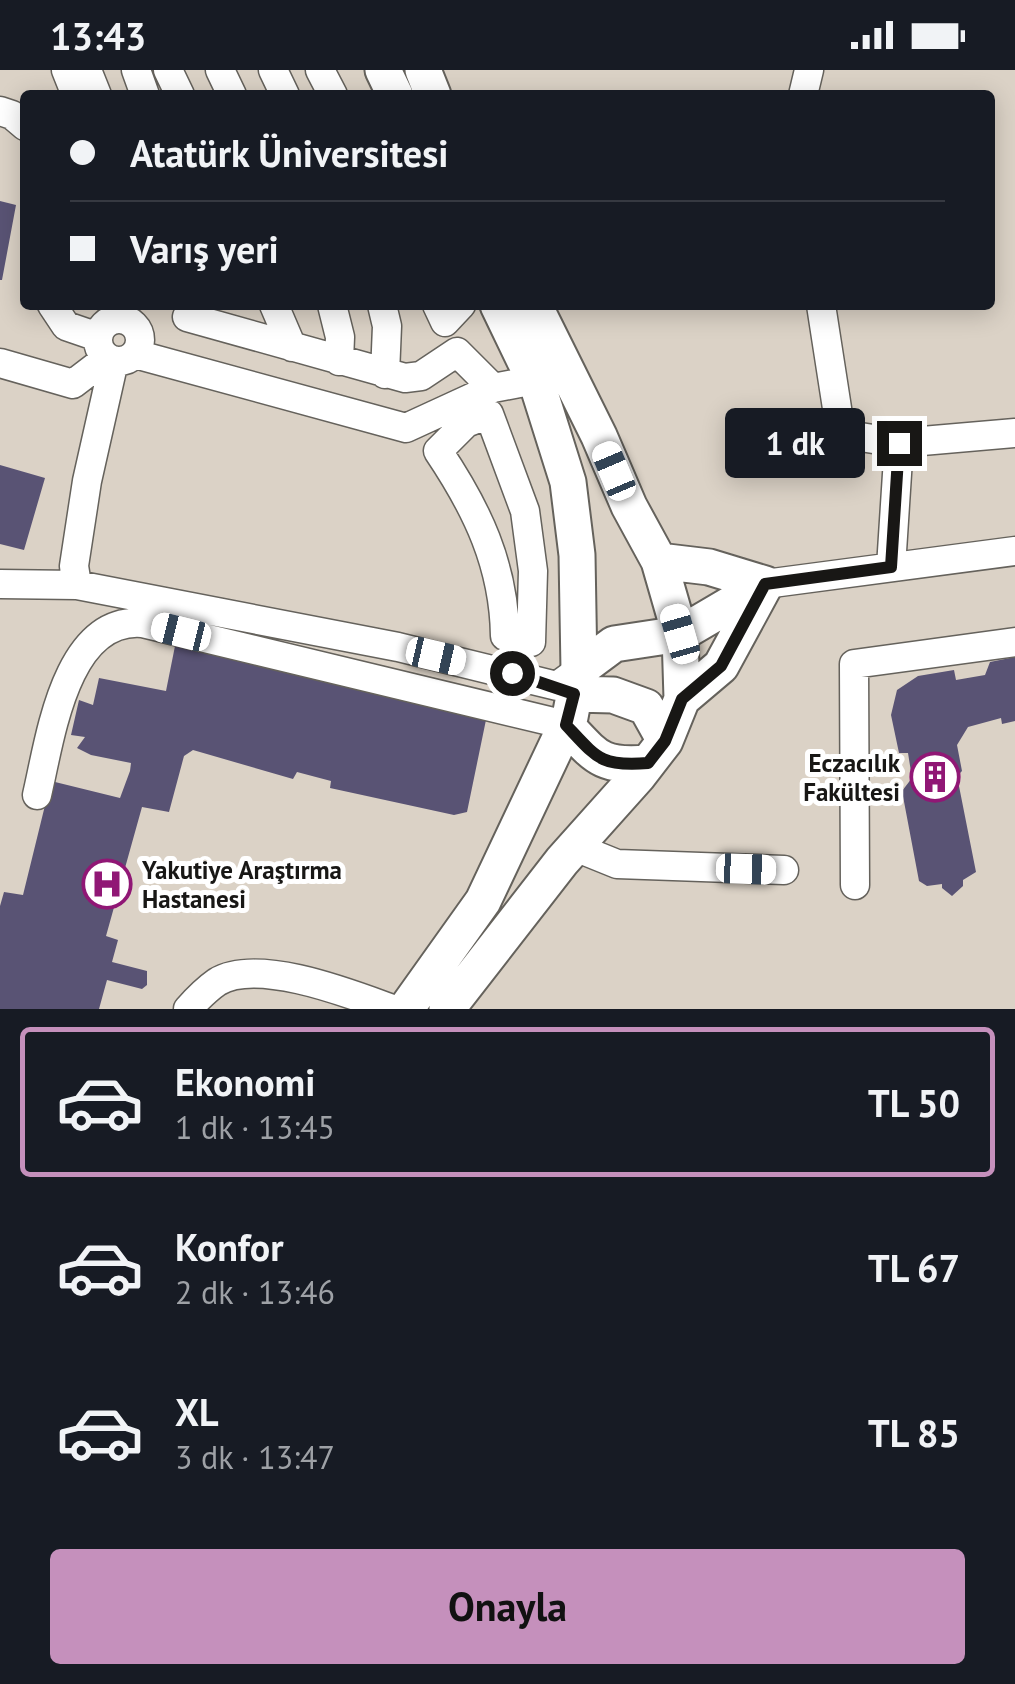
<!DOCTYPE html>
<html lang="tr">
<meta charset="utf-8">
<style>
body{margin:0;font-family:"PT Sans",sans-serif;background:#20242c;color:#f1f3f6;height:100vh;display:flex;flex-direction:column;font-size:38px;white-space:nowrap}
*{box-sizing:border-box;margin:0}
p{font-size:32px;color:#9ea1a6}
.icon{flex:none;width:55px;height:55px;fill:none;stroke:currentColor;stroke-width:2;stroke-linecap:round;stroke-linejoin:round}
.map{position:relative;height:939px;overflow:hidden}
.details{display:flex;flex-direction:column;background:#171b24;flex:1}
.details>*{flex:none}
.guide{position:absolute;left:20px;top:20px;width:975px;height:220px;border-radius:10px;box-shadow:0 5px 25px #0003;display:grid;align-content:center;height:220px;padding:0 50px;background:#171b24}
.end{position:absolute;width:45px;height:45px;margin:-22px;border:12px solid #181715;background:#fff;box-shadow:0 0 0 5px #fff}
.from{border-radius:50%}
.bubble{position:absolute;height:70px;border-radius:10px;background:#171b24;box-shadow:0 5px 25px #0003;font-size:32px;font-weight:800;line-height:70px;text-align:center}
.car{position:absolute;width:30px;height:60px;margin:-30px -15px;border-radius:12px;box-shadow:0 0 8px 2px #0007;background:linear-gradient(#fff 24%,#345 0 40%,#fff 0 76%,#345 0 86%,#fff 0)}
.guide b{display:flex;align-items:center;gap:35px;height:95px;font-size:38px}
.guide b+b{border-top:2px solid #363941}
.guide i{width:25px;height:25px;background:#f1f3f6}
ul{padding:18px 0 0;list-style:none}
li{display:flex;align-items:center;gap:30px;height:150px;margin:0 20px 15px;padding:0 30px;border:5px solid transparent;border-radius:10px}
li div{flex:1}
li b{display:block;font-size:38px}
li em{font-style:normal;font-weight:800}
li.on{border-color:#c590bc}
li>.icon{width:90px;height:90px;stroke-width:1.5}
.action{display:flex;gap:20px;margin-top:auto;padding:20px 50px}
.action a{flex:1;height:115px;border-radius:10px;background:#c590bc;color:#111;font-size:40px;font-weight:800;line-height:115px;text-align:center}
.status{display:flex;justify-content:space-between;align-items:center;height:70px;padding:0 50px;background:#171b24;direction:ltr}
.status svg{height:28px;fill:currentColor}
.map>svg:first-child{display:block}
.built{fill:#dbd2c6;fill-rule:evenodd}
.building{fill:#595374}
.lines{fill:none;stroke-linecap:round;stroke-linejoin:round}
.minor-casing{stroke:#65625c;stroke-width:31}
.major-casing{stroke:#65625c;stroke-width:39}
.minor{stroke:#fff;stroke-width:28}
.major{stroke:#fff;stroke-width:35}
.route{stroke:#181715;stroke-width:12}
.labels{text-anchor:middle;stroke-width:10;stroke-linejoin:round;paint-order:stroke}
.poi-label{font-size:25px;font-weight:bold;fill:#181715;stroke:#fff;text-anchor:end}
</style>
<div class="status"><b>13:43</b><svg viewBox="0 0 49 12"><path d="M0 12V9h3v3zM5 12V6h3v6zM10 12V3h3v9zM15 12V0h3v12zM26 1h20v11H26zM47 4h2v5h-2z"/></svg></div>
<div class="map">
<svg width="1015" height="939" viewBox="0 0 1015 939">
<rect width="100%" height="100%" fill="#e5e0da"/>
<path class="built" d="M0,0h1015v939h-1015zM25,25h965v210h-965z"/>
<path class="building" d="M0,131l16,4 -14,75h-2z
M0,395l45,13 -21,72 -24,-6z
M175,576h22l290,69 -20,97 -13,3 -124,-27 1,-7 -34,-9 -4,7 -100,-29 -9,6 -15,56 -27,-5 -36,129 12,4 -6,22 35,9v14l-5,4 -35,-9 -8,29h-99v-103l4,-14 19,3 28,-114 69,17 10,-27 1,-8 -40,-8 -14,-7 8,-11 -14,-2 8,-35 14,5 6,-27 67,13z
M1015,587v64l-13,3 -1,-6 -33,9 -11,18 5,26 -5,5 19,96 -13,8v6l-11,10 -10,-8v-4l-15,2 -8,-5 -17,-90 10,-13 -4,-25h-9l-8,-38 6,-25 21,-14 36,-6 2,10 29,-5 5,-13z"/>
<g class="lines">
<g class="minor-casing">
<path id="minor" d="M66,0l10,25
M87,0l10,25
M136,0l9,25
M168,0l12,25
M220,0l12,25
M273,0l12,25
M320,0l13,25
M803,25l6,-25
M0,41l12,4 13,11
M52,235l14,21 32,11
M274,235l18,42
M332,235l8,32 -1,24
M382,235l5,21 -2,48
M437,235l8,17 16,-17
M821,235l20,129 58,9 116,-10
M187,247l218,61 16,-2 36,-24 36,36
M98 270a21 21 0 1 1 42 0a21 21 0 1 1-42 0Z
M135,284l271,74 87,-40 42,-8
M0,293l73,21 34,-26
M457,336l9,17 23,-9 36,97 8,60 -2,71 -26,-6c-1,-71 -28,-127 -67,-185l28,-28
M891,497l8,-124
M0,514l77,1 321,62 159,39 22,-16
M765,514l250,-33
M77,515l-3,-19 13,-85 27,-120
M37,725c13,-55 28,-178 105,-172l424,102
M575,777l42,17 167,6
M855,815l-1,-221 161,-22
M188,939c8,-9 19,-20 29,-27 40,-25 134,12 175,27"/>
</g>
<g class="major-casing">
<path id="major" d="M383,0l12,25
M423,0l10,25
M659,491l50,6 56,17
M579,600l35,-26 66,-10 85,-50
M574,624l39,1 33,12 19,34
M682,629l39,-33 44,-81
M566,655c31,33 35,42 82,38
M406,939l77,-108 87,-184 9,-47 -2,-115 -9,-73 -29,-92 -41,-85
M447,939l115,-148 76,-85 27,-35 17,-42 -2,-65 -21,-73 -30,-55 -30,-70 -65,-131"/>
</g>
<use href="#minor" class="minor"/>
<use href="#major" class="major"/>
</g>
<g class="lines">
<path class="route" d="M512,603l62,21 -8,31c31,33 35,42 82,38l17,-22 17,-42 39,-33 44,-82 126,-17 8,-124"/>
</g>
<defs>
<g id="building-ring" transform="scale(2.5)"><circle r="9.5" fill="#fff" stroke="#901775" stroke-width="1.5"/><path d="M-4-6H4V6H1V3H-1V6H-4ZM-2.5-4.3h1.7v1.8h-1.7ZM.8-4.3h1.7v1.8H.8ZM-2.5-1h1.7V.8h-1.7ZM.8-1h1.7V.8H.8Z" fill="#901775"/></g>
<g id="hospital-ring" transform="scale(2.5)"><circle r="9.5" fill="#fff" stroke="#901775" stroke-width="1.5"/><path d="M-5-5h3v3.5h4V-5h3V5h-3V1.5h-4V5h-3Z" fill="#901775"/></g>
</defs>
<g fill-rule="evenodd">
<use href="#building-ring" x="935" y="707"/>
<use href="#hospital-ring" x="107" y="814"/>
</g>
<g class="labels">
<g class="poi-label">
<text x="900" y="702">Eczacılık<tspan x="900" dy="29">Fakültesi</tspan></text>
<text x="142" y="809" text-anchor="start">Yakutiye Araştırma<tspan x="142" dy="29">Hastanesi</tspan></text>
</g>
</g>
</svg>
<i class="end from" style="left:512px;top:603px"></i>
<i class="end" style="left:899px;top:373px"></i>
<div class="bubble" style="left:725px;top:338px;width:140px">1 dk</div>
<i class="car" style="left:614px;top:401px;rotate:337deg"></i>
<i class="car" style="left:181px;top:562px;rotate:284deg"></i>
<i class="car" style="left:680px;top:564px;rotate:344deg"></i>
<i class="car" style="left:436px;top:586px;rotate:103deg"></i>
<i class="car" style="left:746px;top:799px;rotate:92deg"></i>
<div class="guide">
<b><i class="from"></i>Atatürk Üniversitesi</b>
<b><i></i>Varış yeri</b>
</div>
</div>
<section class="details">
<ul>
<li class="on"><svg class="icon" aria-label="car" viewBox="0 0 24 24"><path d="M5 17H2v-5l4-1 3-4h7l3 4 3 1v5h-3M9 17h6M6 11h13"/><circle cx="7" cy="17" r="2"/><circle cx="17" cy="17" r="2"/></svg><div><b>Ekonomi</b><p>1 dk · 13:45</p></div><em>TL 50</em></li>
<li><svg class="icon" aria-label="car" viewBox="0 0 24 24"><path d="M5 17H2v-5l4-1 3-4h7l3 4 3 1v5h-3M9 17h6M6 11h13"/><circle cx="7" cy="17" r="2"/><circle cx="17" cy="17" r="2"/></svg><div><b>Konfor</b><p>2 dk · 13:46</p></div><em>TL 67</em></li>
<li><svg class="icon" aria-label="car" viewBox="0 0 24 24"><path d="M5 17H2v-5l4-1 3-4h7l3 4 3 1v5h-3M9 17h6M6 11h13"/><circle cx="7" cy="17" r="2"/><circle cx="17" cy="17" r="2"/></svg><div><b>XL</b><p>3 dk · 13:47</p></div><em>TL 85</em></li>
</ul>
<div class="action"><a>Onayla</a></div>
</section>
